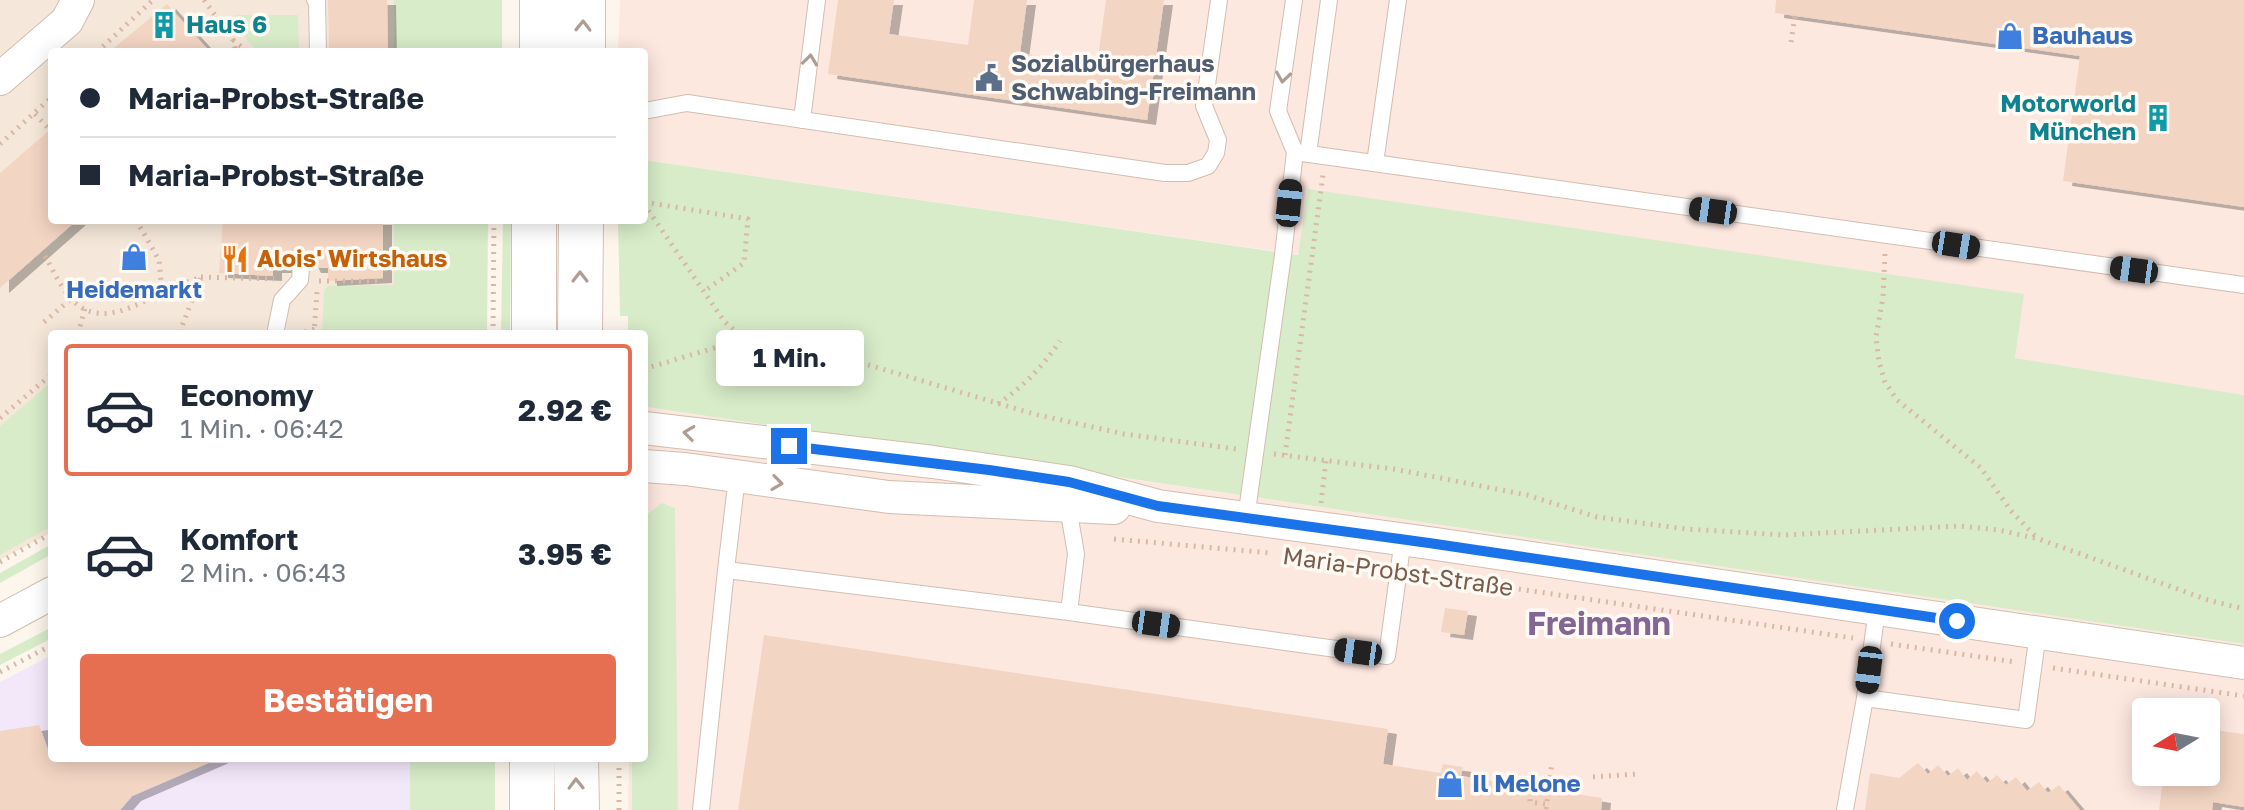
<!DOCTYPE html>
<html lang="de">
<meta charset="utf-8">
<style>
body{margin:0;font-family:"Golos Text",sans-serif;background:#f6f6f7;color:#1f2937;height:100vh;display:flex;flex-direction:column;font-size:30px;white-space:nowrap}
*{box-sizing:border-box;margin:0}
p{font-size:26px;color:#747a83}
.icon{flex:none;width:44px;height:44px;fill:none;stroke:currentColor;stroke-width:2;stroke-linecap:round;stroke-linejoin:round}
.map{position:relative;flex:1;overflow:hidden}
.details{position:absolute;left:48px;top:330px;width:600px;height:432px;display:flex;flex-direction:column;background:#fff;border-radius:8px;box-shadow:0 4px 20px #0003}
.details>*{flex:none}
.hud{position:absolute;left:48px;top:48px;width:600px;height:176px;border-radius:8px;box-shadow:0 4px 20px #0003;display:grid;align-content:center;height:176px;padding:0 32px;background:#fff}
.needle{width:52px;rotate:260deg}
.tools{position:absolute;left:2132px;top:698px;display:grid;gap:16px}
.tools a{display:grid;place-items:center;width:88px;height:88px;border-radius:8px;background:#fff;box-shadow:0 4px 20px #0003;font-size:40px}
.end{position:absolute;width:36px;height:36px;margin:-18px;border:10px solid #1a73e8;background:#fff;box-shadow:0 0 0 4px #fff}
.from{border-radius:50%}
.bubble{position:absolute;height:56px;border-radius:8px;background:#fff;box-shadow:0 4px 20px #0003;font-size:26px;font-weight:700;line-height:56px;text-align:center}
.car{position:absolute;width:24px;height:48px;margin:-24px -12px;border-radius:10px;box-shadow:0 0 6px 2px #0007;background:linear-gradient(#222 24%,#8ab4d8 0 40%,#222 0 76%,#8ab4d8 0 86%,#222 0)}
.hud b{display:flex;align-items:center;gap:28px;height:76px;font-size:30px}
.hud b+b{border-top:2px solid #e0e1e3}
.hud i{width:20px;height:20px;background:#1f2937}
ul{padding:14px 0 0;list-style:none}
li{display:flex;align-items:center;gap:24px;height:132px;margin:0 16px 12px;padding:0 16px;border:4px solid transparent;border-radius:8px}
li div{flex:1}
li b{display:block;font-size:30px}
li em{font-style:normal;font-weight:700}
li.selected{border-color:#e76f51}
li>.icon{width:72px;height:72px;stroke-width:1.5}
.action{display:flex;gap:16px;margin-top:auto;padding:16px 32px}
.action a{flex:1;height:92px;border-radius:8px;background:#e76f51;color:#fff;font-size:32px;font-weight:700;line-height:92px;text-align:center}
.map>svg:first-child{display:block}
.residential{fill:#f5e8da}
.commercial{fill:#fde8e0;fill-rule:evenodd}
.education{fill:#f3e8fa}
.green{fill:#d8ecc9}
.building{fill:#f3d5c3;filter:url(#shadow)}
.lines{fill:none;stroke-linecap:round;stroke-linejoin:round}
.lane-casing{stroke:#d1beb0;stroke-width:18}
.street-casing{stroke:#d1beb0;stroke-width:34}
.secondary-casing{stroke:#d6c0b0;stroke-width:46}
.path{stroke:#d9b8a5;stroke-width:5;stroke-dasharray:2 6;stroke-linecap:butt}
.lane{stroke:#fff;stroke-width:16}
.street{stroke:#fff;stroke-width:32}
.secondary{stroke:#fff;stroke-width:44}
.oneway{stroke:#af9d94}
.route{stroke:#1a73e8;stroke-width:10}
.labels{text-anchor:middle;stroke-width:7;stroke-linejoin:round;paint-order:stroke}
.culture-label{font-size:24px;font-weight:bold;fill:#0d838f;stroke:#fffaf3;text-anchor:start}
.shop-label{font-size:24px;font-weight:bold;fill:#366cbe;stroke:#fffaf3;text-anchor:start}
.service-label{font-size:24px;font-weight:bold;fill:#4e5e75;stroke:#fffaf3;text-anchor:start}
.food-label{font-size:24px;font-weight:bold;fill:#c56008;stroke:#fffaf3;text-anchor:start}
.street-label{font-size:24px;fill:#7a5c4d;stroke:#fffaf3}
.district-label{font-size:32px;font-weight:bold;fill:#846695;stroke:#fffaf3}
</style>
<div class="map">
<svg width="2244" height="810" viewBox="0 0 2244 810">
<defs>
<filter id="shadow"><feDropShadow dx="9" dy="5" stdDeviation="0" flood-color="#0004"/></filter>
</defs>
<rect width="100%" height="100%" fill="#fdf6ec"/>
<path class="residential" d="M0,0h501v52h-449v168h434v114h-434v198l-52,28z"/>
<path class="commercial" d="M620,0h1624v395l-229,-37 -1371,-198v-108h-26z
M644,407l1600,237v166h-1616l1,-52h15zM2146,712h60v60h-60z"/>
<path class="education" d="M52,655v103h358v52h-410v-128z"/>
<path class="green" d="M394,0h108v52h-108z
M234,15h64l1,37h-40l-11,-10z
M644,160l654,95 10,-66 716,105 -9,64 229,37v249l-1598,-237 -2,-73h-16v-18h-8l-2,-96h26z
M394,220h94l-1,114h-165l2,-43 4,-5 66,-1z
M503,220h8l-1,114h-9z
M50,383l2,4v139l-52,29v-129z
M662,503l13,5 3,302h-46v-52h12v-241z
M52,544v10l-52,29v-10z
M52,627v11l-52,27v-11z
M410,758h85v52h-85z"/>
<path class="building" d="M328,0h59l1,52h-59z
M838,0h56l-5,34 79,11 6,-45h53l-7,53 77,11 9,-64h58l-17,120 -319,-46z
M1776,0h468v207l-181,-26 17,-125 -305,-43z
M167,4l43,48h-101z
M52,128v92h25l-77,68v-115z
M223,220h160v58l-55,3v-13h-16l-4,-8 -7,-3 -9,4 -2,7h-17v8l-54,-3z
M1445,608l23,3 -4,24 -23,-3z
M764,635l624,94 -5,35 58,9 2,-9 20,3 -2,9 141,22 -1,12h-863z
M39,725l12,33h169l-88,38 -12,14h-120v-79z
M2206,729l38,5v73l-31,-5 -1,8h-53l5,-38h42z
M1918,763l10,11 10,-9 10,11 10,-8 9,12 10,-9 10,12 10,-8 9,10 10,-8 11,14 12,-9 9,11 11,-8 21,25h-215l5,-37 29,5z"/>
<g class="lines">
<g class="lane-casing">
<path id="lane" d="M315,0l2,1 1,51
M644,111l43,-8 478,70h23l20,-7 8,-13 2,-13 -14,-34 15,-106
M802,120l15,-120
M1295,152l949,133
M1308,154l21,-154
M1375,163l23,-163
M275,334l7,-34 18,-20 1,-12
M737,477l-11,93 343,42 7,-58 -8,-47
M1246,518l37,-263 12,-103 -17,-41 16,-111
M1877,609l-12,89 161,22 12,-87
M1069,612l318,44 16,-117
M701,810l25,-240
M1845,810l20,-112"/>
</g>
<g class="street-casing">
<path id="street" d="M0,79l67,-58 11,-21
M644,428l289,34 136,20 89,24 271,37 815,120
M644,466l41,3 204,28 225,11
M0,621l52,-28"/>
</g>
<g class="secondary-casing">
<path id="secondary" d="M542,52v-52
M583,52v-52
M534,334v-114
M580,334l1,-114
M576,758l1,52
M532,810v-52"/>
</g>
<path class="path" d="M204,0l29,40 3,12
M233,40l15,12
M1791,42l4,-26
M97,52l56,-52
M35,114l14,15
M0,144l52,-47
M644,202l104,17 -4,44 -41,29
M644,204l80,117 19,17
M136,220l23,40 3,31 39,-14 -22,57
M1885,254l-2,43 -7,40 3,25 6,20 12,18 84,68 30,43 27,28
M45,256c9,16 18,37 33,49 24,20 62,0 84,-14
M201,277l73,2
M319,281h61
M44,322l28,-24
M78,334l7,-26
M297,334l18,-5
M314,334l3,-43
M493,334l1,-114
M644,369l100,-30 44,2 246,73 90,20 112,15
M998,404c26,-18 44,-37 62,-63
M0,418l52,-44
M1274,454l120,15 133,26 70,22 89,12 98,6 175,-9 40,4 40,9 169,61 36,9
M1285,455l38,-280
M1321,503l5,-43
M1114,539l157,14
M0,562l52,-29
M1416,574l437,64
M1891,644l124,18
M2053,668l191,28
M0,672l52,-27
M1507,776l22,6 1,20 16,2
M1593,777l44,-3
M1546,809l6,-47
M619,810v-52"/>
<use href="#lane" class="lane"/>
<use href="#street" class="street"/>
<use href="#secondary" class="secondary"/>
</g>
<defs><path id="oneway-chevron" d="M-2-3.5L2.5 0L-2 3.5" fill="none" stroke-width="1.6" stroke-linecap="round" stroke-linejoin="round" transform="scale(2)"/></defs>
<g class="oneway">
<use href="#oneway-chevron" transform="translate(583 26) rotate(-89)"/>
<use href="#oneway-chevron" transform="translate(810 60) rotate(-83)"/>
<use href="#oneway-chevron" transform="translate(1283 77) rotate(98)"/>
<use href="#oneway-chevron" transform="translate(580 277) rotate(-90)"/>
<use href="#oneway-chevron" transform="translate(689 433) rotate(-173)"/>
<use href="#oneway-chevron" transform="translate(777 483) rotate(8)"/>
<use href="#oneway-chevron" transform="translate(576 784) rotate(-91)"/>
</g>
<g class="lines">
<path class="route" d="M789,446l200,24 80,12 89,24 271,37 528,78"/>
</g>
<defs>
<g id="building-bare" transform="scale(2.16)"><path d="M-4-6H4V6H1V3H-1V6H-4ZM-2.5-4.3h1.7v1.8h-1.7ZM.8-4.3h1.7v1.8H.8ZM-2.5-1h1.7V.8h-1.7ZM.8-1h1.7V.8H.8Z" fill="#0f9aa8" stroke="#fffaf3" stroke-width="2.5" paint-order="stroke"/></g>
<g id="shop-bare" transform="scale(2.16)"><path d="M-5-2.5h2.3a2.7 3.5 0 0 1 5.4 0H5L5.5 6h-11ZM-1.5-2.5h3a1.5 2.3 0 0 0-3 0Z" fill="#3f7fe0" stroke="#fffaf3" stroke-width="2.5" paint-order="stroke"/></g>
<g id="civic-bare" transform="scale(2.16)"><path d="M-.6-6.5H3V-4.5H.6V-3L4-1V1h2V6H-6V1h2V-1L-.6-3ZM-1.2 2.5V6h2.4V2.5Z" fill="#5c6f8a" stroke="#fffaf3" stroke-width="2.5" paint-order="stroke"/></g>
<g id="restaurant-bare" transform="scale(2.16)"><path d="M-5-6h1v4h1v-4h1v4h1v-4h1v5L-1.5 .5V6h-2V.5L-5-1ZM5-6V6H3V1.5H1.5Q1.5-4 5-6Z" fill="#e8710a" stroke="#fffaf3" stroke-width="2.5" paint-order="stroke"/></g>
</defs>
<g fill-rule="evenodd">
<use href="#building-bare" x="164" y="25"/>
<use href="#shop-bare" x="2010" y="36"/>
<use href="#civic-bare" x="989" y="78"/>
<use href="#building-bare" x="2158" y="118"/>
<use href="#shop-bare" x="134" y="257"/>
<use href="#restaurant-bare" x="235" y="259"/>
<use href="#shop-bare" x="1450" y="784"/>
</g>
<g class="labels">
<g class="culture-label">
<text x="186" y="33">Haus 6</text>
<text x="2136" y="112" text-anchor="end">Motorworld<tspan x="2136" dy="28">München</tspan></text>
</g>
<g class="shop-label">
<text x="2032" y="44">Bauhaus</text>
<text x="134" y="298" text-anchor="middle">Heidemarkt</text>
<text x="1472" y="792">Il Melone</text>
</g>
<g class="service-label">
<text x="1011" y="72">Sozialbürgerhaus<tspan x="1011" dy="28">Schwabing-Freimann</tspan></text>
</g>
<g class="food-label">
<text x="257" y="267">Alois' Wirtshaus</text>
</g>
<g class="street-label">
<text transform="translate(1398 572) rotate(8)" y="8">Maria-Probst-Straße</text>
</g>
<g class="district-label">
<text x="1599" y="635">Freimann</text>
</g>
</g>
</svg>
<div class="tools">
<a><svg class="needle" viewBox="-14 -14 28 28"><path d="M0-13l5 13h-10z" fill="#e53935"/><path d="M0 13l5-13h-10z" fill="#747a83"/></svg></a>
</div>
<i class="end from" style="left:1957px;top:621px"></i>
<i class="end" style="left:789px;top:446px"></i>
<div class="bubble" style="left:716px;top:330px;width:148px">1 Min.</div>
<i class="car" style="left:1289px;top:203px;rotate:6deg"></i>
<i class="car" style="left:1713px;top:211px;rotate:278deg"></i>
<i class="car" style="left:1956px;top:245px;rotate:99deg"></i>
<i class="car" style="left:2134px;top:270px;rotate:278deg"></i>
<i class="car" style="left:1156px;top:624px;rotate:98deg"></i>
<i class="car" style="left:1358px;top:652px;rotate:278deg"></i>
<i class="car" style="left:1869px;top:670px;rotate:187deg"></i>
<div class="hud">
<b><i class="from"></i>Maria-Probst-Straße</b>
<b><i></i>Maria-Probst-Straße</b>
</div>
<section class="details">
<ul>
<li class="selected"><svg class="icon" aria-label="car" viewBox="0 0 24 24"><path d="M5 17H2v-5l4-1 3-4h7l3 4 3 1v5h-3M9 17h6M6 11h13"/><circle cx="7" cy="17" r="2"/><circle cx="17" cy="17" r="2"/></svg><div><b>Economy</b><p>1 Min. · 06:42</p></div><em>2.92 €</em></li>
<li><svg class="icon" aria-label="car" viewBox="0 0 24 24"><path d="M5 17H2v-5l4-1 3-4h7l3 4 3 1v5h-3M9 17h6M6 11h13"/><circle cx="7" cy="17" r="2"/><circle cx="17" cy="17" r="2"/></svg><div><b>Komfort</b><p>2 Min. · 06:43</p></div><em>3.95 €</em></li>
</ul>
<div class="action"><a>Bestätigen</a></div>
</section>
</div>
